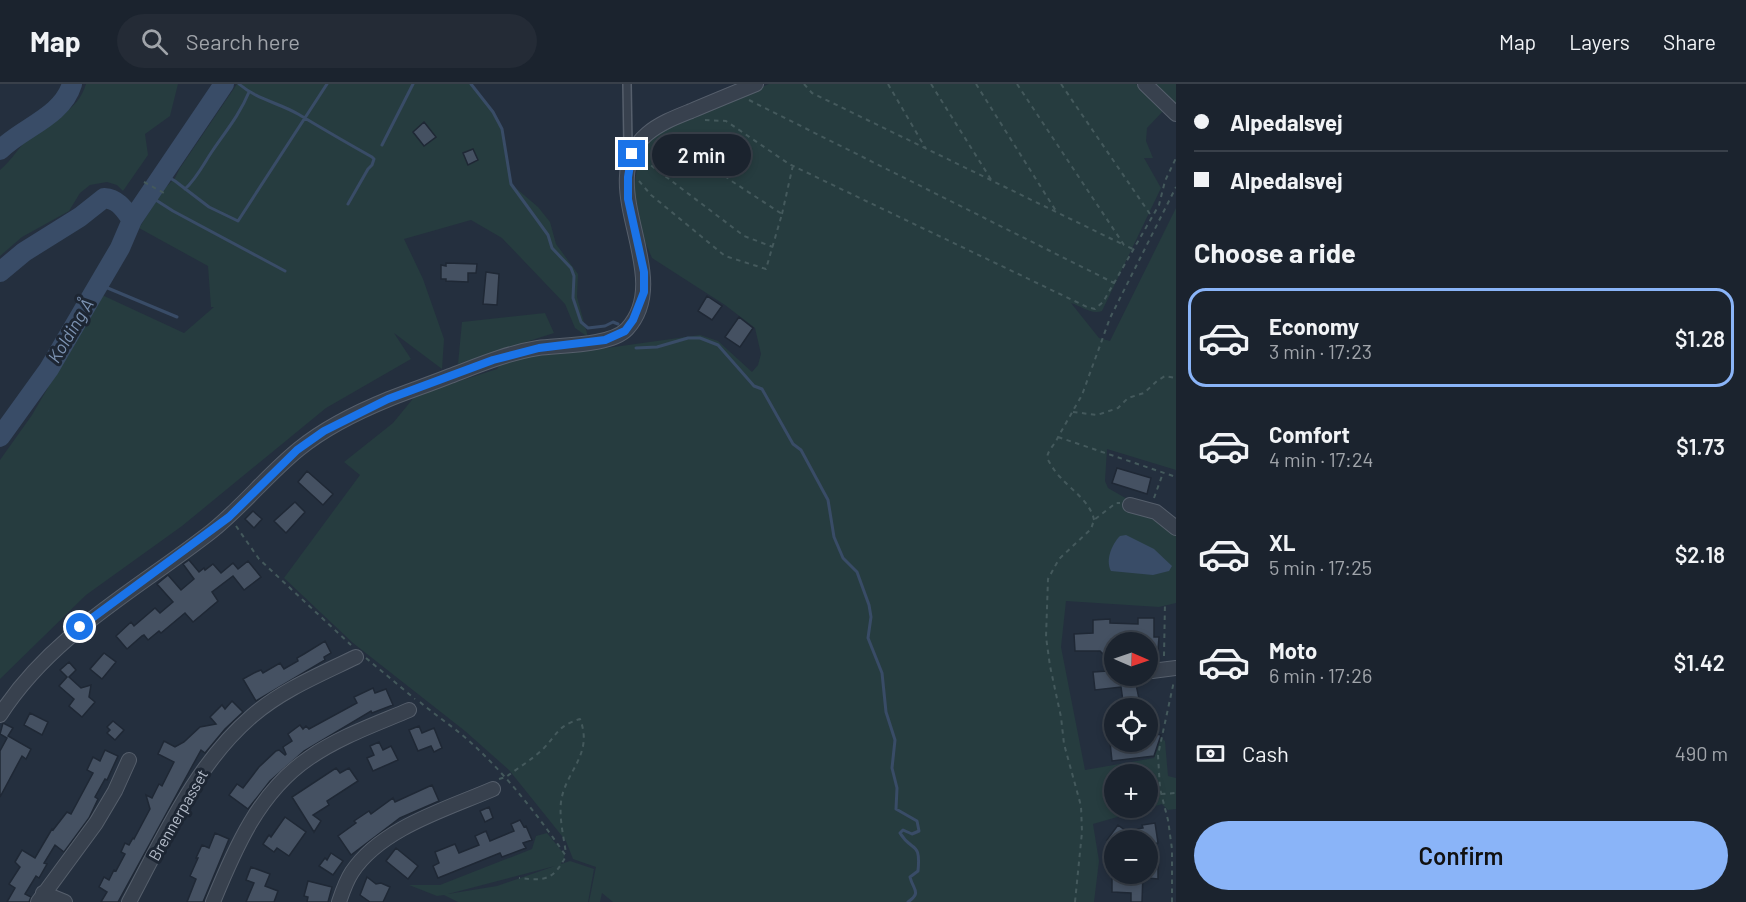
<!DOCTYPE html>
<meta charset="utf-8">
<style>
body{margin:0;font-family:Barlow,sans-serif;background:#242b36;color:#f1f3f6;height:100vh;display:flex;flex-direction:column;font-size:22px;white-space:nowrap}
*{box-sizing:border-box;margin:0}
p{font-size:20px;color:#a0a4aa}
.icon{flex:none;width:33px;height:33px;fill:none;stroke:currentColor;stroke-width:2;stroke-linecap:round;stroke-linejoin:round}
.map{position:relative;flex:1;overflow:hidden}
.side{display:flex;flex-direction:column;background:#1b232e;width:570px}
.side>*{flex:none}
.guide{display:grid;align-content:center;height:132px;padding:0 18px;background:#1b232e}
.needle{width:39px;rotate:92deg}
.tools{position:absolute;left:1104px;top:548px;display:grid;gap:12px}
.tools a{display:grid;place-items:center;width:54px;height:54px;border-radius:50%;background:#1b232e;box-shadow:0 3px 9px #0003,0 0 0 2px #39404a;font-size:30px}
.end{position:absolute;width:27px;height:27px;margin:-14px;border:8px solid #1a73e8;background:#fff;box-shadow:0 0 0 3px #fff}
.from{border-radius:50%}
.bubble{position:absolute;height:42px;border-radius:21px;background:#1b232e;box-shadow:0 3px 9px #0003,0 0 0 2px #39404a;font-size:20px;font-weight:600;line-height:42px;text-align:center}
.guide b{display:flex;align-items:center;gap:21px;height:57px;font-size:22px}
.guide b+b{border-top:2px solid #39404a}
.guide i{width:15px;height:15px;background:#f1f3f6}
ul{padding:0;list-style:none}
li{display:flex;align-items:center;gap:18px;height:99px;margin:0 12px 9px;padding:0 6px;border:3px solid transparent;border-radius:18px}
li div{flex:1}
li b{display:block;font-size:22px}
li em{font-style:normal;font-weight:600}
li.active{border-color:#8ab4f8}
li>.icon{width:54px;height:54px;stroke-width:1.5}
h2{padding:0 18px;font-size:27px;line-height:72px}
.pay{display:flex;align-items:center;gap:15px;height:66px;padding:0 18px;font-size:22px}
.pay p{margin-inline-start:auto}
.cta{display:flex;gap:12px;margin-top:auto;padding:12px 18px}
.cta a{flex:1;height:69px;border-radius:36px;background:#8ab4f8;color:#111;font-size:24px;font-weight:600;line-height:69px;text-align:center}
header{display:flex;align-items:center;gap:36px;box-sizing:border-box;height:84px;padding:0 30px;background:#1b232e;border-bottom:2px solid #39404a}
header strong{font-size:28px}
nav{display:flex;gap:33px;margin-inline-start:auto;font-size:21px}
.search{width:420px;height:54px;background:#242b36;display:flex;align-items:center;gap:15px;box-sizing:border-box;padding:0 21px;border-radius:33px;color:#a0a4aa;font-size:22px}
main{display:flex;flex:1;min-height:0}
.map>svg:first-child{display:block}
.green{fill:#263c3f;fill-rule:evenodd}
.water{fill:#394c67}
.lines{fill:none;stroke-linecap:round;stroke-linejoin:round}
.stream{stroke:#394c67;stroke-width:3}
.river{stroke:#394c67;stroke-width:20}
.building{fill:#455162;stroke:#1f2835;stroke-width:1.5}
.lane-casing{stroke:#565f6c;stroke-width:10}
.street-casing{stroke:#565f6c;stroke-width:16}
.path{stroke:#44595c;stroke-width:2;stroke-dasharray:4.5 4.5;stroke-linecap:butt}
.lane{stroke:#38414e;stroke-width:7}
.street{stroke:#38414e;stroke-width:14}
.route{stroke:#1a73e8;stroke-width:8}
.labels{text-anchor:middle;stroke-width:6;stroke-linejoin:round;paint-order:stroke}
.street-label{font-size:16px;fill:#b4bcc9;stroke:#1d2633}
.water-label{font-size:18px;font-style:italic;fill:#7c92b1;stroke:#1d2633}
</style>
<header>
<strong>Map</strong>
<div class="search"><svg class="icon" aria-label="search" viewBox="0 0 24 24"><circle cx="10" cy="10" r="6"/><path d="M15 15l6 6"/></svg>Search here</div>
<nav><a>Map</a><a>Layers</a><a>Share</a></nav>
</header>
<main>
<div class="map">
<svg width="1176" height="818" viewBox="0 0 1176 818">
<rect width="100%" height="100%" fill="#242f3e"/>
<path class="green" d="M86,0h92l-8,32 -25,18 3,21 -25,36 -6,-6 -10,-3 -17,3 -10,8 -11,18 -47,26 -22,19v-86c12,-10 20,-25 32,-35 21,-18 45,-22 54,-51z
M237,0h234l22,28 9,17 9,55 27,23 12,15 6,22 22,30 -1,23 11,40 -13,-9 -10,-24 -63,-66 -31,-18 -67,19 19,40 21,60 -2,30 -48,-36 17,26 -85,49 -144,118 -96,69 -86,84v-219l32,-45 70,-120 82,38 30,-26h-3l-3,-41 -69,-38 25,-39 11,-11 5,-10z
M769,0h367l29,25 -18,19 -1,13 7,17h-9l17,30 -59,123c-10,4 -21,-5 -31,-8l28,35 11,3 66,-133v262l-69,-21 -2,32 3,7 21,12 47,35v68l-17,4 -93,-6 -5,46 24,123 69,-12 7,-20 4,3 3,35 8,2v31l-8,1 -6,-6 -69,20 6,37 -5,41h-481l-11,-9 -2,9h-11l7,-35 -23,-8 -7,-18 -57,-71 -44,-39 -112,-88 -69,-65 76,-103 -16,-13 49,-39 23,-28 81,-26 5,-7 40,-9 36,-1 122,-17 18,6 34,31 6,-7 3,-11 -6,-26 -30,-23 -73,-47 -12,-28 -6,-37 4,-36 12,-17 30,-19zM1114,690h34v33h-34z
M1155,0h21v21l-3,-2z
M545,229l9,20 -96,31 4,-42z
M547,749l18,22 -4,9 9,-3 24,8 -6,33h-130l-14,-7 -7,1 -28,-11h31l92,-36 4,-13zM555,782l-58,20 -49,8z"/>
<path class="water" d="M1126,451l28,14 18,17 -3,5 -16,4 -42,-4c-6,-11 1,-27 9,-35z"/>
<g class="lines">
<path class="stream" d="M239,0c17,15 40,19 59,30 25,15 49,29 74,43l2,2 -2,6 -4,4 -20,35
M471,0l22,28 9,17 9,55 37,51 4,13 19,20 3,8 -1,22 8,24 7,6 17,-2 8,-4 5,2
M382,61l31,-61
M163,90l12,7 34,26 29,14 89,-137
M185,105c12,-11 19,-26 28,-39 13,-19 27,-36 36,-58
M148,111l25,16 112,60
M98,200l79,33
M636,264l21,-1 31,-9h12l18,7 36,41 8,3 31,55 8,6 27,50 6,37 9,21 14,14 12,33 2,12 -3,21 14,35 4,39 9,28 -3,28 5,20 -1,21 21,12 2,10 -7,3 -9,-4 -3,3c12,20 21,7 18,38l-8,6c3,13 12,15 -2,25"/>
<path class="river" d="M0,66c23,-23 62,-33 72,-66
M0,188l24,-20 56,-35 24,-19c14,1 20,11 28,22
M0,353l49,-68 71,-121 12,-28 92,-136"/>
</g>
<path class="building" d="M424,38l12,15 -12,9 -11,-14z
M473,65l5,11 -10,5 -5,-12z
M446,179l31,1 -1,9h-8v9l-22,-1v-2h-5v-14l5,1z
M486,188l13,2 -2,31 -14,-1z
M707,212l15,10 -10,14 -14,-9z
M739,233l14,11 -13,19 -15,-10z
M1117,384l34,10 -4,16 -35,-11z
M307,387l26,23 -10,11 -25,-23z
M295,418l10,10 -19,21 -12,-12z
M253,427l9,8 -8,9 -9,-9z
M189,476l10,12 5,-4 1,2 8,-6 8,9 12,-10 5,6 10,-8 13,16 -17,13 -11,-14 -21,16 6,9 -25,21 -8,-9 -24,20 -2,-2 -11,9 -4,-5 -2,1 -15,13 -11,-13 15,-14 3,4 21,-18 5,5 13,-11 -16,-18 11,-9 13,15 13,-11 -11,-15z
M1138,534h16v19h5l-1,13h-10v-8h-6v-2l-30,-1 2,4 -11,11 -3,-3h-25l-1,-17 19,-1v-13l17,-1v4l28,1z
M325,557l6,12 -7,4 1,3 -69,41 -13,-22 13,-7 5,-2 2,3 17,-10 4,6 14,-8 -1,-3 7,-4z
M104,569l12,9 -14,17 -12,-10z
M69,578l7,8 -7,7 12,11 10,-3 -2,12 6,5 -13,15 -13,-11 5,-7 -15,-13 8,-9 -7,-7z
M1108,587v3l6,-1v2h20l7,33h-17l-3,-21 -26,3 -2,-18z
M373,604l2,5 11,-4 7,16 -21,8 -1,-2 -67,40 -34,30 -22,28 -19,-14 8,-11 6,4 16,-21 17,-16 3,-1 6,5 1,-1 -3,-7 9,-6 -4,-7 12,-9 3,4 3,-3 3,3 48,-26 -3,-6z
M232,617l11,11 -18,17 -20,24 -4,-3 -83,152h-17l6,-10 -8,-5 5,-10 5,3 5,-10 2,1 9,-17 -4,-2 4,-9 4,2 4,-7 1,1 16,-30 -4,-14 6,3 7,-14 3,2 12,-24 -16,-8 6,-13 11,6 9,-5 16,-15 16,-3 -6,-7 12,-12 3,4z
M30,629l18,9 -6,13 -18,-10z
M113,637l11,9 -9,10 -8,-7 3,-3 -3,-3z
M3,639l10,5 -5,8 23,13 -5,10 -4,-3 -22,41v-46l7,-13 -7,-4z
M419,642l3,7 12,-5 8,20 -8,4 -3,-6 -13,5 -9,-21z
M1148,648l13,3 -7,21 -42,5 -2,-19 38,-1z
M379,658l4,8 8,-4 7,14 -25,11 -6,-13 7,-3 -4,-9z
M105,666l13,6 -11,24 -2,-1 -10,18 3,2 -9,19 -25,34 -9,-7 -11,18 3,1 -8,14 -3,-2 -11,18 6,3 -2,5h-22l8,-14 -6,-4 11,-17 -5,-5 7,-12 13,8 17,-29 1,1 14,-18 4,2 22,-41 -6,-3 6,-13 7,4z
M336,684l4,5 9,-5 9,13 -31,20 2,4 -16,10 8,6 -7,11 -22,-35z
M432,701l7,16 -39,17 -49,37 -13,-19 18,-13 -2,-2 15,-10 2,3 22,-16 2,4z
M489,723l4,11 -8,4 -5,-11z
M285,733l21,15 -17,24 -12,-8 -3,4 -11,-8 6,-9 2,2z
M520,736l4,7 2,-1 6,14 -9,3 3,5 -24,9 -2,-4 -62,25 -5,-12 6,-3 -4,-11 20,-8 4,9 20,-8 -4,-9 11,-5 4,10 24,-10 -3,-7z
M1155,739l3,20 -10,2v-5h-41l11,-15 8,6 17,-3 -1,-3z
M215,749l14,6 -26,63h-16l9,-23 -6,-3 8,-18h-2l6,-13 7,3z
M396,764l22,18 -10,13 -22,-18z
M331,769l12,8 -10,14 -14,-9 6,-8 2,2z
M1148,779l10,1v15l-10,-1z
M251,783l19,7 -5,12 13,5 -4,11h-28l8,-19 -8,-3z
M1127,789h16l-1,29h-11v-9l-19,-1v-15l15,1z
M367,793l9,7 5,-1 9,4 -7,15h-13l-10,-7z
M308,797l24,6 -4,15h-21l1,-5 -4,-1z"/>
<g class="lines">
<g class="lane-casing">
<path id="lane" d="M627,0l1,61 4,9"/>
</g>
<g class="street-casing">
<path id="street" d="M1145,0l31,30
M1130,421l26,7 20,16
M1152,587l24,-3
M0,631c52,-81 138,-126 212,-184 31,-25 56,-57 87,-82 27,-22 58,-37 90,-50 20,-8 41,-15 61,-23 29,-11 57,-23 88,-28 23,-3 73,-2 89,-19 50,-54 -37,-146 20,-195 13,-11 29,-17 44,-23 21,-9 43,-18 65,-27
M43,809l22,9
M38,818l58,-79 19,-32 14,-31
M129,818c35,-65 66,-137 123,-186 30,-26 69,-42 104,-59
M213,818c22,-54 46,-110 96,-144 30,-21 67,-34 100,-48
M339,818c3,-9 7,-21 13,-30 29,-44 95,-63 141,-83"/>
</g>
<path class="path" d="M804,0l8,9 312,152
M888,0l38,65
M931,0l61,97
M976,0l80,127
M1017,0l107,161 9,4
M1061,0l91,133
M749,16l365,183
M705,36l21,1 63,43 298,143 8,2 8,-7 56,-97 6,-24 11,-23
M644,76l100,76 29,11
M639,97l12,14 74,61 41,13 16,-55 -49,-32 -66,-48
M144,98l20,11
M782,130l11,-49
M1073,328l24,3 21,-7 10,-10 16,-5 13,-12 8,-5 11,2
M1058,353l118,40
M1154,414l9,-25
M1094,436c-3,-17 -22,-30 -33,-42 -6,-6 -10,-13 -14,-20 1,-9 8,-13 11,-21l24,-42 28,-77 66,-131
M236,442l23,33 92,86
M1164,572l1,-54
M366,574l49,41
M420,618c15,13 32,24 47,37 39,35 70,75 99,117 -13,24 -20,25 -47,22
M499,695l7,-2c12,-9 27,-18 38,-29 14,-15 14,-22 36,-29 14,36 -15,52 -19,83 -2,17 3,36 5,52
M1161,710l15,-1
M1075,818l7,-70 -1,-26 -17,-62 -3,-27 -11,-51 -4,-29 2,-58 11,-20 32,-30 3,-9 22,-17h4
M1172,818v-53l-4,-29 -8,-31 -2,-34 16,-74"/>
<use href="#lane" class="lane"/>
<use href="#street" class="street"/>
</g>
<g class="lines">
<path class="route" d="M80,543l149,-110 68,-67 27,-19 64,-32 105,-39 46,-12 66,-8 20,-9 8,-11 11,-28v-20l-16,-73v-22l4,-23"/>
</g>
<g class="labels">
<g class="street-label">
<text transform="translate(178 731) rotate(-60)" y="6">Brennerpasset</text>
</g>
<g class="water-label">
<text transform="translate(71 247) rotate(-59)" y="6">Kolding Å</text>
</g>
</g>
</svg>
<div class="tools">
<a><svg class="needle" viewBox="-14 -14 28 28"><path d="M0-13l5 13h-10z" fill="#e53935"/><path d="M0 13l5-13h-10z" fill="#a0a4aa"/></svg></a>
<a><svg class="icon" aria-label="locate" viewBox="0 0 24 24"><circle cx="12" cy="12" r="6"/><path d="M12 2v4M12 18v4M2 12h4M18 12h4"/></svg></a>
<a>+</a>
<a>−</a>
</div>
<i class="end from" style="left:80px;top:543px"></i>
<i class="end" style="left:632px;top:70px"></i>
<div class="bubble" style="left:652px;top:50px;width:99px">2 min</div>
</div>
<section class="side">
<div class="guide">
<b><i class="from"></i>Alpedalsvej</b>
<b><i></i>Alpedalsvej</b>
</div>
<h2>Choose a ride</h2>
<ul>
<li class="active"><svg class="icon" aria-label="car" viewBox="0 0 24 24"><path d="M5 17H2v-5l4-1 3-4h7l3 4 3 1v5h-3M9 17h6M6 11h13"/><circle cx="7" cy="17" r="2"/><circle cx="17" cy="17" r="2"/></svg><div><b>Economy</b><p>3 min · 17:23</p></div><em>$1.28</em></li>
<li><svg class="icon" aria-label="car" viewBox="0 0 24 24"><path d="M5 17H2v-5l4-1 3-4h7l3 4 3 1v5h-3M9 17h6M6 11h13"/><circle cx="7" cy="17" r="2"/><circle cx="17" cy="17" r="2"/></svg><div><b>Comfort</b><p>4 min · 17:24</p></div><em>$1.73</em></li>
<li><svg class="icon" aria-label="car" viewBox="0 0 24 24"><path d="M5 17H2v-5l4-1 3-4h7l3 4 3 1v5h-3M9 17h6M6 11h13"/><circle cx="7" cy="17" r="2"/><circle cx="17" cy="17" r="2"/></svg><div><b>XL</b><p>5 min · 17:25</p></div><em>$2.18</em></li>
<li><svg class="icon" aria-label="car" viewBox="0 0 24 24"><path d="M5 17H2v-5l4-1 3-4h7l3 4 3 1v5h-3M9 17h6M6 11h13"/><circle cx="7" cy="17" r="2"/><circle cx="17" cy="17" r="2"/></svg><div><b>Moto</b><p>6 min · 17:26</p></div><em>$1.42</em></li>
</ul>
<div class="pay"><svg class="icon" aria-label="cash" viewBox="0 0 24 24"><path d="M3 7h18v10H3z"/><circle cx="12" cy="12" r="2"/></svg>Cash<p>490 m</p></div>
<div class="cta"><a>Confirm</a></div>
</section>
</main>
